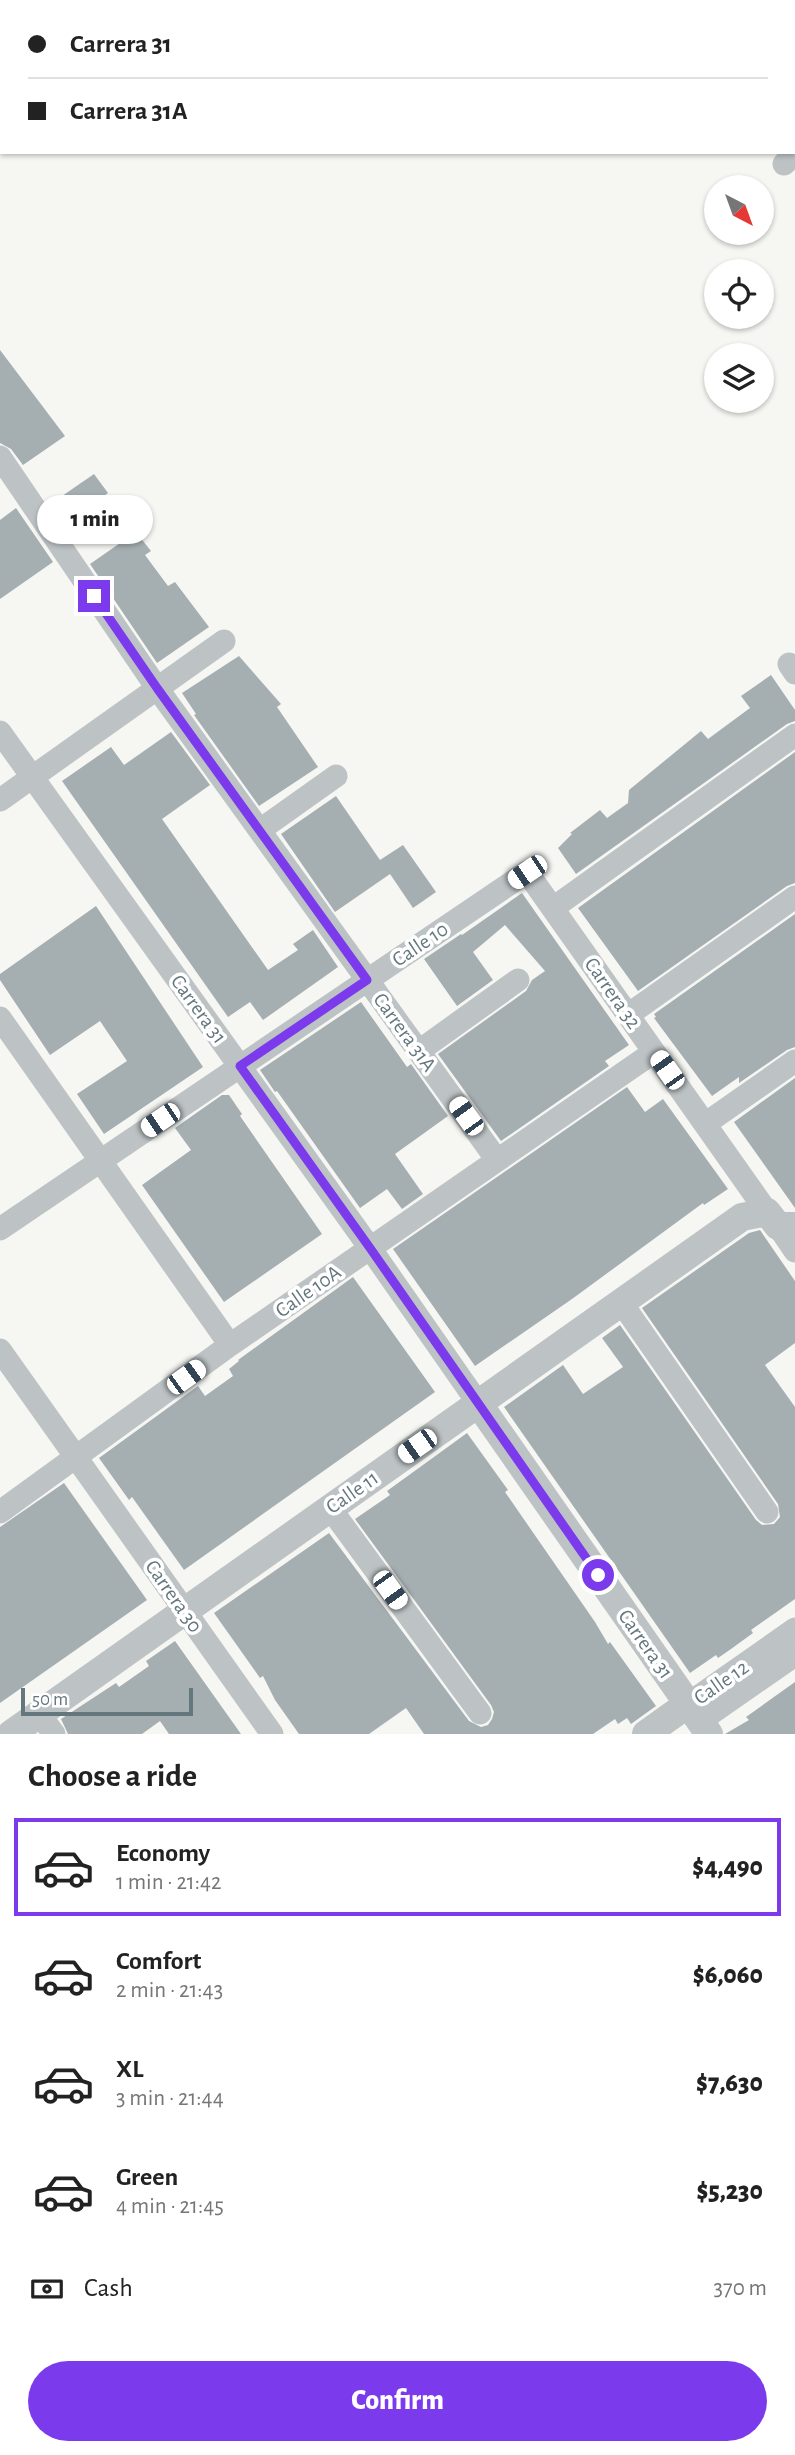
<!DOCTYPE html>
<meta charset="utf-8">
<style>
body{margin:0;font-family:"Alegreya Sans",sans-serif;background:#f6f6f6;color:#222;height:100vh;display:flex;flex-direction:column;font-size:26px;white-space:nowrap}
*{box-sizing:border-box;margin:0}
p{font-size:23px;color:#767676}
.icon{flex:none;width:38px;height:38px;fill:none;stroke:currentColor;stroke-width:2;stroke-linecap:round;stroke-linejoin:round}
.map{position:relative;height:1734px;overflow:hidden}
.sheet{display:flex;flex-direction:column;background:#fff;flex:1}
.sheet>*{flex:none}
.top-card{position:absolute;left:0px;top:0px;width:796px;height:154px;box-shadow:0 2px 5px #0004;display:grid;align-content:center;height:154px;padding:0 28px;background:#fff}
.needle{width:46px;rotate:139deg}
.buttons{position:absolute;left:704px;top:175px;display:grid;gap:14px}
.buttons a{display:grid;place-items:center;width:70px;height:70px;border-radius:50%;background:#fff;box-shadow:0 2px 5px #0004;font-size:35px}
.scale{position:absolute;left:21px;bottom:18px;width:172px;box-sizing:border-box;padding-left:7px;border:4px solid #63777c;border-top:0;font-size:19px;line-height:24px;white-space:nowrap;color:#63777c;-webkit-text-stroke:5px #fff;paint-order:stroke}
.end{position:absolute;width:32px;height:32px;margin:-16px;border:9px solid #7c3aed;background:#fff;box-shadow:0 0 0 4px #fff}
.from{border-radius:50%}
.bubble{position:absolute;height:49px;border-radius:24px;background:#fff;box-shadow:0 2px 5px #0004;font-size:23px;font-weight:800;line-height:49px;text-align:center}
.car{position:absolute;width:21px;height:42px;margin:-21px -10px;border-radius:9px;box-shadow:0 0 5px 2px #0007;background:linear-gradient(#fff 24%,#345 0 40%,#fff 0 76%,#345 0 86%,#fff 0)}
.top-card b{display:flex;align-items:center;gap:24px;height:66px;font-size:26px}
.top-card b+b{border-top:2px solid #e0e0e0}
.top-card i{width:18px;height:18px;background:#222}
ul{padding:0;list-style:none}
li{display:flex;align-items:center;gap:21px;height:98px;margin:0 14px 10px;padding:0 14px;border:4px solid transparent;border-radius:0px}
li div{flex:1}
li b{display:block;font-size:26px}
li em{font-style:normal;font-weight:800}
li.on{border-color:#7c3aed}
li>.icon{width:63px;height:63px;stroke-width:1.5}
h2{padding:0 28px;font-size:32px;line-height:84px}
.pay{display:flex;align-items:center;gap:18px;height:77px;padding:0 28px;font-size:26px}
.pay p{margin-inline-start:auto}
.cta{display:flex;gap:14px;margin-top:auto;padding:14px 28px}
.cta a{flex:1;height:80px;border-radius:42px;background:#7c3aed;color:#fff;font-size:28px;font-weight:800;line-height:80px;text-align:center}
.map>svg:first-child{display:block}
.building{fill:#a5afb2}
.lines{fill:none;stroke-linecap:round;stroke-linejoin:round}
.minor{stroke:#bdc3c5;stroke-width:23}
.tertiary{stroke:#bdc3c5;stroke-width:28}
.route{stroke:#7c3aed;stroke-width:9}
.labels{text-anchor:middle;stroke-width:7;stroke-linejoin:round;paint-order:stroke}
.street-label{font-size:21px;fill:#63777c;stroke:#fff}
</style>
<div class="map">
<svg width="795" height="1734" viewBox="0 0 795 1734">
<rect width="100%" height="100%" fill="#f6f6f3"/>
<path class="building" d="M0,350l65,86 -42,29 -12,-16 -11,-6z
M94,474l14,19 -45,32 -14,-20z
M16,508l37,54 -53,37v-79z
M136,532l15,19 -6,4 23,31 7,-4 34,45 -52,36 -67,-99z
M239,656l42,48 -4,3 41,60 -59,39 -65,-91 2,-1 -14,-21z
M771,675l24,35v11l-8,3 -211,150 -18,-26 14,-14 -2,-1 30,-23 7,8 21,-15 1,-13 72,-59 7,8 42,-31 -9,-12z
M171,732l39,53 -48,34 106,151 30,-20 -5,-6 20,-14 25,37 -75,53 -13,-18 -22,15 -166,-236 49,-34 13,18z
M795,752v131l-8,3 -149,105 -60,-83z
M336,796l44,64 23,-15 33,47 -23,16 -23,-34 -55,38 -54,-78z
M522,893l107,152 -24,16 4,5 -108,75 -63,-87 88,-63 6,-11 13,-9 -40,-46 -32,27 20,28 -36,26 -33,-47 37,-25 1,1z
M96,906l107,161 -99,67 -27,-40 50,-33 -27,-40 -50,34 -50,-75v-6z
M795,914v133l-8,3 -48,33v-6l-27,19 -58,-78 2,-1 -2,-3z
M361,1002l46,65 4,-3 37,52 -53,38 28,40 -21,15 -15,-20 -27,19 -83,-117 -2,1 -15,-22z
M795,1078v130l-61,-86z
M627,1087l18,25 18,-13 65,90 -24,16 -1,-2 -131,96 -97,67 -82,-117z
M222,1095h7l13,19 -2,2 82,118 -98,68 -82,-117 49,-35 -16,-22z
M760,1230l35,51v62l-30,22 30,42v192l-44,31 2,3 -22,16 -13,9 -2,-3 -26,18 -186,-266 59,-42 20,29 40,-27 -21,-29 18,-13 136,195 6,5 12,-1 6,-7 -2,-13 -136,-196 107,-75z
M353,1277l82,115 -251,178 -52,-73 -3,3 -30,-42 99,-72 7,10 28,-20 -4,-7 10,-8 -1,-1z
M467,1433l41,57 -3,2 90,130 13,22 2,-2 46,64 -25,18 -4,-6 -9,6 -3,-5 -22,15h-169l-18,-26 -37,26h-70l-24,-34 -12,-24 -3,2 -46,-65 115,-80 140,188 12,6 7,-2 4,-6 2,-7 -3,-7 -136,-186 35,-24 -3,-4z
M64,1483l83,117 -147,103v-176z
M175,1641l66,93h-72l-9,-13 -18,13h-74l-7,-15 55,-36 3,4 30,-21 -3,-5z
M795,1682v52h-70l24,-14 -3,-3z"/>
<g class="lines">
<path class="minor" d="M763,0l1,2
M794,39l1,1
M784,164l11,-9
M0,457l157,231 340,472
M789,664l6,9
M0,732l370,516 108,155
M0,800l224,-159
M260,830l76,-54
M553,908l242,-173
M628,1015l167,-118
M0,1018l230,327
M419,1051l99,-71
M705,1124l90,-63
M778,1226l17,25
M0,1229l527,-357 240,340
M621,1302l146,210
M0,1350l272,384
M330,1508l150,205
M0,1512l230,-167 424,-293
M688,1704l107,-75
M39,1714l15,20
M700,1721l95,-66"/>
<path class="tertiary" d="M478,1403l231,331
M11,1734l731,-517 25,-5 11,14h17
M646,1734l42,-30"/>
</g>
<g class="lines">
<path class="route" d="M94,596l63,92 210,292 -127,86 130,182 228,327"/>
</g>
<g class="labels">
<g class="street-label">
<text transform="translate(420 944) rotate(-34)" y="7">Calle 10</text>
<text transform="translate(613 993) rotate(55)" y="7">Carrera 32</text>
<text transform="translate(199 1009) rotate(54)" y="7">Carrera 31</text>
<text transform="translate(405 1032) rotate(54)" y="7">Carrera 31A</text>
<text transform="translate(308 1291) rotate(-35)" y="7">Calle 10A</text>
<text transform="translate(352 1492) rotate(-35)" y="7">Calle 11</text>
<text transform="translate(174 1596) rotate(55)" y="7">Carrera 30</text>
<text transform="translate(646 1644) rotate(55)" y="7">Carrera 31</text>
<text transform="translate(721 1682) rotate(-35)" y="7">Calle 12</text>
</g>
</g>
</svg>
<div class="buttons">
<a><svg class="needle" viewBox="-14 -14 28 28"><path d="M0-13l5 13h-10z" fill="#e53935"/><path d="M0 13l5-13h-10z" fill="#767676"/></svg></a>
<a><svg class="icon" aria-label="locate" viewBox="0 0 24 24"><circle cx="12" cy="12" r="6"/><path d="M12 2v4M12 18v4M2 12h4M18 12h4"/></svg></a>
<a><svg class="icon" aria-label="layers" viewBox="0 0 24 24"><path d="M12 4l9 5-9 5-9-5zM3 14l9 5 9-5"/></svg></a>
</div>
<div class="scale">50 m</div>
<i class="end from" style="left:598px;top:1575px"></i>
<i class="end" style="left:94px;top:596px"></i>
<div class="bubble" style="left:37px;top:495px;width:116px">1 min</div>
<i class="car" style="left:527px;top:872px;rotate:236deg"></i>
<i class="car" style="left:667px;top:1070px;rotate:325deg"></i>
<i class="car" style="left:466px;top:1116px;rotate:324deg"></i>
<i class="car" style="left:160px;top:1120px;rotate:236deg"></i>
<i class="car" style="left:186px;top:1377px;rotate:54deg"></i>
<i class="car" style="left:417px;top:1446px;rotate:235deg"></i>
<i class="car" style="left:390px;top:1590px;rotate:144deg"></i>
<div class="top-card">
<b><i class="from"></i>Carrera 31</b>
<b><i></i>Carrera 31A</b>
</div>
</div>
<section class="sheet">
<h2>Choose a ride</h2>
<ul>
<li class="on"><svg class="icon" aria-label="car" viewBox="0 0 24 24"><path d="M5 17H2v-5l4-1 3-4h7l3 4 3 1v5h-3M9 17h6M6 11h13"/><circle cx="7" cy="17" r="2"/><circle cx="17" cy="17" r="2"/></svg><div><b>Economy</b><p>1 min · 21:42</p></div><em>$4,490</em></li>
<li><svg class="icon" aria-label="car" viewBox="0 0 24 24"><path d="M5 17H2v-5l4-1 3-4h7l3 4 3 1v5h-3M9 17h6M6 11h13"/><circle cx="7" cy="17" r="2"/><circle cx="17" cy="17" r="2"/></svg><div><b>Comfort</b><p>2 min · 21:43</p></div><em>$6,060</em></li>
<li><svg class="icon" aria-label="car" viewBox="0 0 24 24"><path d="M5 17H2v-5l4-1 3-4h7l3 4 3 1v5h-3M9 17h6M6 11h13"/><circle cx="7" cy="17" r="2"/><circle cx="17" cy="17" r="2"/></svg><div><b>XL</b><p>3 min · 21:44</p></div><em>$7,630</em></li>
<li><svg class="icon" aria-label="car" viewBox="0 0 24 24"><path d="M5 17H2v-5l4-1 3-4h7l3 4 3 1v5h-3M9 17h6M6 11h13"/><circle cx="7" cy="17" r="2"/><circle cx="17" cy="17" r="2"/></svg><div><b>Green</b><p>4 min · 21:45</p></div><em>$5,230</em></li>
</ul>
<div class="pay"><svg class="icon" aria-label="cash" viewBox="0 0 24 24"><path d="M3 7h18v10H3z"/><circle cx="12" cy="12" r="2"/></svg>Cash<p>370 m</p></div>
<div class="cta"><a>Confirm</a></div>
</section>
